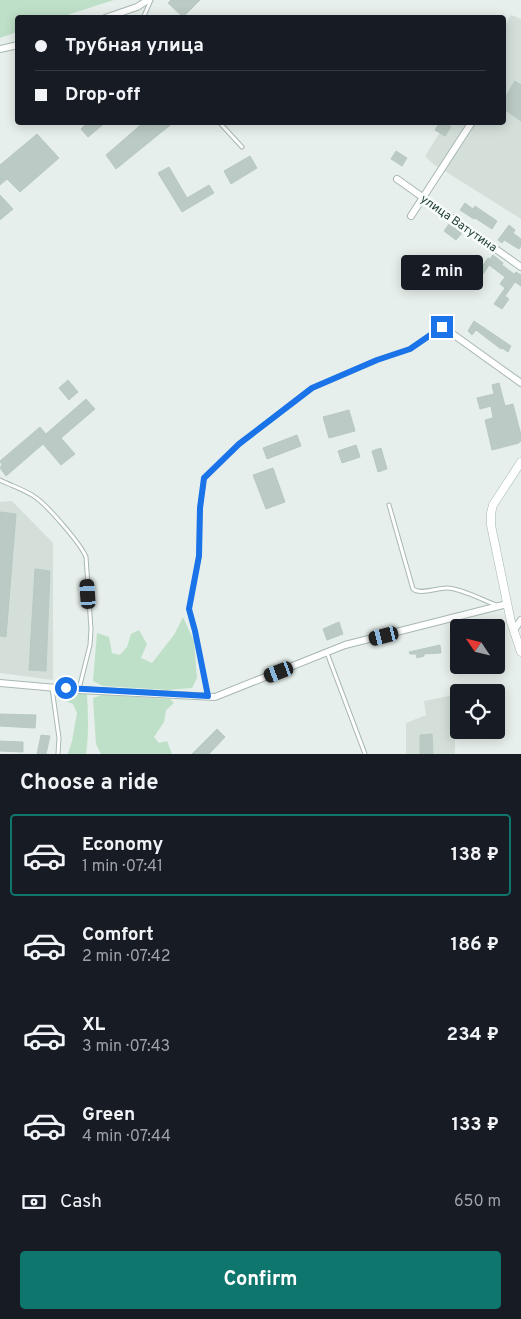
<!DOCTYPE html>
<meta charset="utf-8">
<style>
body{margin:0;font-family:Overpass,sans-serif;background:#20242c;color:#f1f3f6;height:100vh;display:flex;flex-direction:column;font-size:19px;white-space:nowrap}
*{box-sizing:border-box;margin:0}
p{font-size:16px;color:#9ea1a6}
.icon{flex:none;width:28px;height:28px;fill:none;stroke:currentColor;stroke-width:2;stroke-linecap:round;stroke-linejoin:round}
.map{position:relative;height:754px;overflow:hidden}
.side{display:flex;flex-direction:column;background:#171b24;flex:1}
.side>*{flex:none}
.top-card{position:absolute;left:15px;top:15px;width:491px;height:110px;border-radius:5px;box-shadow:0 2px 12px #0003;display:grid;align-content:center;height:110px;padding:0 20px;background:#171b24}
.needle{width:32px;rotate:305deg}
.tools{position:absolute;left:450px;top:619px;display:grid;gap:10px}
.tools a{display:grid;place-items:center;width:55px;height:55px;border-radius:5px;background:#171b24;box-shadow:0 2px 12px #0003;font-size:25px}
.end{position:absolute;width:22px;height:22px;margin:-11px;border:6px solid #1a73e8;background:#fff;box-shadow:0 0 0 2px #fff}
.from{border-radius:50%}
.bubble{position:absolute;height:35px;border-radius:5px;background:#171b24;box-shadow:0 2px 12px #0003;font-size:16px;font-weight:700;line-height:35px;text-align:center}
.car{position:absolute;width:15px;height:30px;margin:-15px -8px;border-radius:6px;box-shadow:0 0 4px 1px #0007;background:linear-gradient(#222 24%,#8ab4d8 0 40%,#222 0 76%,#8ab4d8 0 86%,#222 0)}
.top-card b{display:flex;align-items:center;gap:18px;height:48px;font-size:19px}
.top-card b+b{border-top:1px solid #363941}
.top-card i{width:12px;height:12px;background:#f1f3f6}
ul{padding:0;list-style:none}
li{display:flex;align-items:center;gap:15px;height:82px;margin:0 10px 8px;padding:0 10px;border:2px solid transparent;border-radius:5px}
li div{flex:1}
li b{display:block;font-size:19px}
li em{font-style:normal;font-weight:700}
li.on{border-color:#0f766e}
li>.icon{width:45px;height:45px;stroke-width:1.5}
h2{padding:0 20px;font-size:22px;line-height:60px}
.pay{display:flex;align-items:center;gap:12px;height:55px;padding:0 20px;font-size:19px}
.pay p{margin-inline-start:auto}
.cta{display:flex;gap:10px;margin-top:auto;padding:10px 20px}
.cta a{flex:1;height:58px;border-radius:5px;background:#0f766e;color:#fff;font-size:20px;font-weight:700;line-height:58px;text-align:center}
.map>svg:first-child{display:block}
.built{fill:#d4dfda}
.green{fill:#bfe0c8}
.building{fill:#bbcac4;stroke:#b8c9c2}
.lines{fill:none;stroke-linecap:round;stroke-linejoin:round}
.service-casing{stroke:#a8b8b2;stroke-width:5}
.minor-casing{stroke:#a8b8b2;stroke-width:8}
.tertiary-casing{stroke:#a8b8b2;stroke-width:9}
.service{stroke:#fff;stroke-width:3}
.minor{stroke:#fff;stroke-width:6}
.tertiary{stroke:#fff;stroke-width:8}
.route{stroke:#1a73e8;stroke-width:6}
.labels{text-anchor:middle;stroke-width:5;stroke-linejoin:round;paint-order:stroke}
.street-label{font-size:12px;fill:#24423a;stroke:#f7fbf9}
</style>
<div class="map">
<svg width="521" height="754" viewBox="0 0 521 754">
<rect width="100%" height="100%" fill="#e6efeb"/>
<path class="built" d="M511,15l10,4v200l-89,-56 -7,-7 21,-33 58,-1v-94z
M12,501l41,42v137l-53,-7v-171z
M454,695l1,59h-49v-31l20,-8 -2,-14z"/>
<path class="green" d="M0,0h114l-53,17 -43,1 -1,14 -17,6z
M183,617l11,24 3,37 -5,10 -23,2 -66,-4 -10,-5 4,-48 12,4 3,16 8,2 7,-8 4,-13 8,-4 8,14 -6,14 11,5 22,-28z
M66,693l21,1c1,20 2,40 -1,60h-18l4,-13 5,-28 -4,-9 -15,-6 1,-4z
M102,695l68,4 4,4 -8,7 -2,12 -10,15 5,6 8,-2 5,13h-71l-5,-10 -3,-46z"/>
<path class="building" d="M171,0h29l-17,17 -15,-14z
M515,81l6,4v36l-17,-12v-10z
M88,122h18l-18,15 -7,-8z
M144,122h30l-58,47 -10,-14z
M440,122h5l6,5 -6,9 -10,-6z
M37,134l22,24 -39,34 -13,-13 -7,6v-20z
M396,151l11,7 -5,8 -11,-7z
M250,156l7,12 -26,16 -7,-13z
M169,167l18,31 22,-13 5,8 -32,19 -24,-39z
M0,195l13,14 -13,11z
M465,203l8,6 2,-3 22,15 -5,8 -17,-11 -1,1 -14,-9z
M449,224l13,9 -6,7 -12,-9z
M509,225l6,5 -2,3 8,6v7l-2,3 -15,-9 -2,3 -4,-3z
M493,255l10,8 -1,2 12,9 2,-2 5,3v11l-6,-4 -10,14 4,3 -7,10 -8,-5 11,-16 -5,-4 5,-7 -16,-12 -9,14 -6,-4 6,-8 1,1 7,-10 2,1z
M474,321l37,25 -3,6 -6,-4 -1,1 -25,-19 -4,5 -4,-4z
M68,380l10,12 -9,8 -10,-12z
M499,383l6,23 8,-2 8,31v6l-2,1v1l-27,7 -7,-30 8,-2 -2,-12 -11,3 -3,-11 17,-4 -2,-9z
M86,399l9,10 -34,29 14,16 -14,11 -18,-21 -37,32 -6,-8 2,-3 -2,-4 40,-34 6,7z
M349,410l6,21 -26,7 -6,-21z
M297,435l4,11 -34,13 -4,-11z
M356,445l4,12 -18,6 -4,-12z
M381,448l6,21 -9,3 -6,-21z
M273,468l12,34 -19,7 -13,-34z
M0,512l16,2 -10,123 -6,-1z
M35,569l15,2 -4,100 -17,-1z
M339,622l4,12 -16,6 -4,-11z
M440,645l1,8 -17,1v2l-7,2 -1,-4h-6l-1,-2z
M0,714l36,1 -1,13 -35,-2z
M217,729l8,8 -16,17h-17z
M432,734l1,20h-13v-19z
M41,735l9,1 -4,18h-9z
M0,741l23,1v10l-23,-1z"/>
<g class="lines">
<g class="service-casing">
<path id="service" d="M144,18v-2l7,-16
M219,122l23,25
M0,480c12,6 25,10 35,17 12,8 46,47 51,60l5,72 -1,16 -11,44
M389,505l24,84c7,6 23,-1 34,-1 13,0 36,12 49,17
M327,653l38,101
M52,688l7,50 -1,16
M208,696l-13,-65 -6,-22 10,-53 1,-48 4,-29 35,-35 73,-56 65,-28 33,-11 33,-22"/>
</g>
<g class="minor-casing">
<path id="minor" d="M105,18l32,-11 11,-7
M0,49l18,-4
M397,179l124,88
M411,216l61,-94
M443,327l78,56
M514,630l7,-10
M0,683l79,7 136,7 130,-52 162,-41"/>
</g>
<g class="tertiary-casing">
<path id="tertiary" d="M521,462l-28,43 -2,8v12l20,97 10,30"/>
</g>
<use href="#service" class="service"/>
<use href="#minor" class="minor"/>
<use href="#tertiary" class="tertiary"/>
</g>
<g class="lines">
<path class="route" d="M66,688l142,8 -13,-65 -6,-22 10,-53 1,-48 4,-30 35,-34 73,-56 65,-28 33,-11 32,-22"/>
</g>
<g class="labels">
<g class="street-label">
<text transform="translate(459 223) rotate(35)" y="4">улица Ватутина</text>
</g>
</g>
</svg>
<div class="tools">
<a><svg class="needle" viewBox="-14 -14 28 28"><path d="M0-13l5 13h-10z" fill="#e53935"/><path d="M0 13l5-13h-10z" fill="#9ea1a6"/></svg></a>
<a><svg class="icon" aria-label="locate" viewBox="0 0 24 24"><circle cx="12" cy="12" r="6"/><path d="M12 2v4M12 18v4M2 12h4M18 12h4"/></svg></a>
</div>
<i class="end from" style="left:66px;top:688px"></i>
<i class="end" style="left:442px;top:327px"></i>
<div class="bubble" style="left:401px;top:255px;width:82px">2 min</div>
<i class="car" style="left:88px;top:594px;rotate:356deg"></i>
<i class="car" style="left:384px;top:636px;rotate:256deg"></i>
<i class="car" style="left:279px;top:672px;rotate:249deg"></i>
<div class="top-card">
<b><i class="from"></i>Трубная улица</b>
<b><i></i>Drop-off</b>
</div>
</div>
<section class="side">
<h2>Choose a ride</h2>
<ul>
<li class="on"><svg class="icon" aria-label="car" viewBox="0 0 24 24"><path d="M5 17H2v-5l4-1 3-4h7l3 4 3 1v5h-3M9 17h6M6 11h13"/><circle cx="7" cy="17" r="2"/><circle cx="17" cy="17" r="2"/></svg><div><b>Economy</b><p>1 min · 07:41</p></div><em>138 ₽</em></li>
<li><svg class="icon" aria-label="car" viewBox="0 0 24 24"><path d="M5 17H2v-5l4-1 3-4h7l3 4 3 1v5h-3M9 17h6M6 11h13"/><circle cx="7" cy="17" r="2"/><circle cx="17" cy="17" r="2"/></svg><div><b>Comfort</b><p>2 min · 07:42</p></div><em>186 ₽</em></li>
<li><svg class="icon" aria-label="car" viewBox="0 0 24 24"><path d="M5 17H2v-5l4-1 3-4h7l3 4 3 1v5h-3M9 17h6M6 11h13"/><circle cx="7" cy="17" r="2"/><circle cx="17" cy="17" r="2"/></svg><div><b>XL</b><p>3 min · 07:43</p></div><em>234 ₽</em></li>
<li><svg class="icon" aria-label="car" viewBox="0 0 24 24"><path d="M5 17H2v-5l4-1 3-4h7l3 4 3 1v5h-3M9 17h6M6 11h13"/><circle cx="7" cy="17" r="2"/><circle cx="17" cy="17" r="2"/></svg><div><b>Green</b><p>4 min · 07:44</p></div><em>133 ₽</em></li>
</ul>
<div class="pay"><svg class="icon" aria-label="cash" viewBox="0 0 24 24"><path d="M3 7h18v10H3z"/><circle cx="12" cy="12" r="2"/></svg>Cash<p>650 m</p></div>
<div class="cta"><a>Confirm</a></div>
</section>
